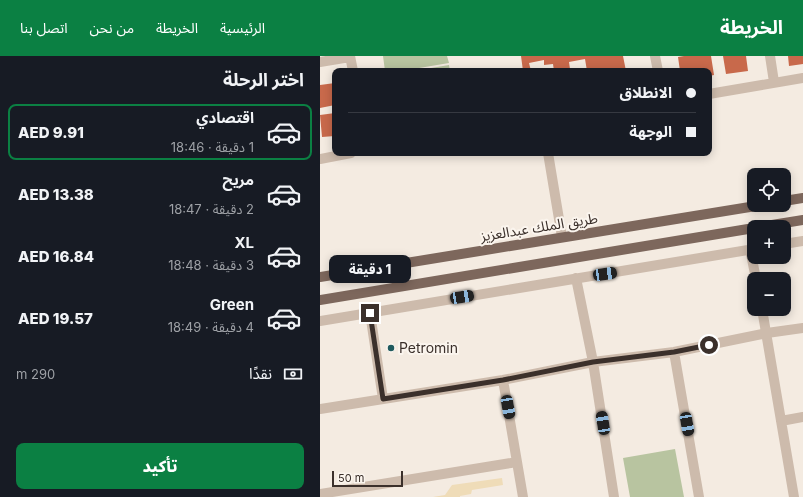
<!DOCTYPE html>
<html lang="ar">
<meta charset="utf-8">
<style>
body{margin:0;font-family:Inter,"Noto Sans Arabic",sans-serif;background:#20242c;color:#f1f3f6;direction:rtl;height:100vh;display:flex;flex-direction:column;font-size:15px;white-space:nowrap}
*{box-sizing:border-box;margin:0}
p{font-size:13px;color:#9ea1a6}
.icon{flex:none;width:22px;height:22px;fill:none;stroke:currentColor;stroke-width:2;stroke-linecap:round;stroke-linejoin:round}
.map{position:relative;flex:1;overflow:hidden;direction:ltr}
.details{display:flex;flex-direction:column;background:#171b24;width:320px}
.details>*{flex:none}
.guide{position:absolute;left:12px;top:12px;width:380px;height:88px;border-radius:8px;box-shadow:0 2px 10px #0003;direction:rtl;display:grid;align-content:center;height:88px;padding:0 16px;background:#171b24}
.controls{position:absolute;left:427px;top:112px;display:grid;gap:8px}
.controls a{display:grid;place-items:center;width:44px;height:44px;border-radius:8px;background:#171b24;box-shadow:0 2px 10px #0003;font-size:20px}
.scale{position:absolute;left:12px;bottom:10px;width:71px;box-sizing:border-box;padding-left:4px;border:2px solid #3b302b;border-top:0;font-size:11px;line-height:14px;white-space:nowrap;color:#3b302b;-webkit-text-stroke:3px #fbf5ee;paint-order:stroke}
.end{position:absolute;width:18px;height:18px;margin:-9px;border:5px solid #3b302b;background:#fff;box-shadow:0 0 0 2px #fff}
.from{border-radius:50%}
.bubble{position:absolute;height:28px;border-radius:8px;background:#171b24;box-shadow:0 2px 10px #0003;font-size:13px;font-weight:800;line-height:28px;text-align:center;direction:rtl}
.car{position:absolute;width:12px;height:24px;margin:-12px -6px;border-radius:5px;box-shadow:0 0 3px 1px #0007;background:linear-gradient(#222 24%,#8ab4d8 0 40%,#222 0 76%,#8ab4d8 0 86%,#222 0)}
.guide b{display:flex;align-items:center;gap:14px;height:38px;font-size:15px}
.guide b+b{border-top:1px solid #363941}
.guide i{width:10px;height:10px;background:#f1f3f6}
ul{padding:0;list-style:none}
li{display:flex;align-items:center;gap:12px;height:56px;margin:0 8px 6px;padding:0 8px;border:2px solid transparent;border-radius:8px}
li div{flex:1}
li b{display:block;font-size:15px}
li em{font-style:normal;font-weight:800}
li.on{border-color:#0b8043}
li>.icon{width:36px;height:36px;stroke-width:1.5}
h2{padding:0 16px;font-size:18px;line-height:48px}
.pay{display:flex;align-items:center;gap:10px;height:44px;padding:0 16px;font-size:15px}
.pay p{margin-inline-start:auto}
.cta{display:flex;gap:8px;margin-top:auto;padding:8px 16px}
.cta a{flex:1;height:46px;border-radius:8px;background:#0b8043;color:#fff;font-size:16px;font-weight:800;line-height:46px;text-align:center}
header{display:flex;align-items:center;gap:24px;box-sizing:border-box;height:56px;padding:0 20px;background:#0b8043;color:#fff}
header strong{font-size:19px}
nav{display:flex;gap:22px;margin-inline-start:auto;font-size:14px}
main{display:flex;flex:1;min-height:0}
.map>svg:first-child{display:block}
.green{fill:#b8c4a0}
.sand{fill:#efdcb8}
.building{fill:#c8694b}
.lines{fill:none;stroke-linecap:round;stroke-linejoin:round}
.minor{stroke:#cdbbac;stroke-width:10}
.major{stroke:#7d675c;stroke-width:10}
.route{stroke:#3b302b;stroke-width:5}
.poi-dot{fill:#1f5a5e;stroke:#fbf5ee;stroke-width:1.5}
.labels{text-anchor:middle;stroke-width:4;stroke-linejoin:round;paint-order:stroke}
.street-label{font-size:14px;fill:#3b302b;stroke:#fbf5ee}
.poi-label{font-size:14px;fill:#3b302b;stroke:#fbf5ee;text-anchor:start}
</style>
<header>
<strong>الخريطة</strong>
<nav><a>الرئيسية</a><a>الخريطة</a><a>من نحن</a><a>اتصل بنا</a></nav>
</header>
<main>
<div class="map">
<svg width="483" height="441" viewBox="0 0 483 441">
<rect width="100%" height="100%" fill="#f4ebe1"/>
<path class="green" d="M63,0h64l2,7 -48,8h-16z
M129,9l1,6h-37z
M355,393l9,48h-54l-7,-39z"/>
<path class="sand" d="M182,422l1,7 -31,5 -1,4 -11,2v1h-27l12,-2 7,-10z"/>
<path class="building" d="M201,0h102l3,15h-39l-2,-12 -16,3 1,7h2v2h-18l-1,-7 -9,1v-5l-15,3 2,8h-8z
M364,0h27l3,19 -5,1v-5h-29l-2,-14z
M403,0h23l2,15 -22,3z
M468,0h15v8l-14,2z
M15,27v22l-15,3v-23z
M15,57v23l-13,1 -2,-22z"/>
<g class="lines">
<path class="minor" d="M30,0l3,15
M335,0l3,15
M450,0l4,26
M0,6l30,-5
M389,38l94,-16
M228,97l14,84
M0,103l31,-6
M464,188l19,-3
M430,193l6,30
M256,222l17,84 21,135
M442,253l32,188
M50,257l13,86
M0,265l434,-72
M354,296l25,145
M183,324l20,117
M0,353l183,-29 90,-18 81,-10 93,-19 36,-5
M461,365l22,-4
M0,438l197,-32"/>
<path class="major" d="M464,145l19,-3
M440,171l43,-7
M0,221l442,-72
M0,244l434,-72"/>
</g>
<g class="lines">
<path class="route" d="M50,257l13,86 120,-19 90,-18 81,-10 35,-7"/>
</g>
<circle class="poi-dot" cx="71" cy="292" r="4"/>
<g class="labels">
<g class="street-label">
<text transform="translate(219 171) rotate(-9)" y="5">طريق الملك عبدالعزيز</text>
</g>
<g class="poi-label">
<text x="79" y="297">Petromin</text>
</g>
</g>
</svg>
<div class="controls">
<a><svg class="icon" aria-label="locate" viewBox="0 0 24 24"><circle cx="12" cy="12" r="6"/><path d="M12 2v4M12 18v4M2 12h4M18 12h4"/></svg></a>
<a>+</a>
<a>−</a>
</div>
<div class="scale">50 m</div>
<i class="end from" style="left:389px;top:289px"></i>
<i class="end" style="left:50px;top:257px"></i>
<div class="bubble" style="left:9px;top:199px;width:82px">1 دقيقة</div>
<i class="car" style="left:285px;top:218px;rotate:82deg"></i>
<i class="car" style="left:142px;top:241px;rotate:81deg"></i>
<i class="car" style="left:188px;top:351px;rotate:170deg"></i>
<i class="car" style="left:283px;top:367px;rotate:351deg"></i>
<i class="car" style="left:367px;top:368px;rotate:170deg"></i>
<div class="guide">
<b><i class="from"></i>الانطلاق</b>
<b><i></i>الوجهة</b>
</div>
</div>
<section class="details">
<h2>اختر الرحلة</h2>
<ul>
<li class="on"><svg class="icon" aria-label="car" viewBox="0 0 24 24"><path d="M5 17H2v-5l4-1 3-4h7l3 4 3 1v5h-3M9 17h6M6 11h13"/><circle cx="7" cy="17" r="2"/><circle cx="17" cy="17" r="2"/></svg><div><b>اقتصادي</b><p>1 دقيقة · 18:46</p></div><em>AED 9.91</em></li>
<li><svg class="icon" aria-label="car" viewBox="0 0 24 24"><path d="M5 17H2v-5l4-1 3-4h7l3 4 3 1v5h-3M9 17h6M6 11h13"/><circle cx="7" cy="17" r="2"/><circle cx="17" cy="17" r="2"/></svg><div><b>مريح</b><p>2 دقيقة · 18:47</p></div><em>AED 13.38</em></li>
<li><svg class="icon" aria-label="car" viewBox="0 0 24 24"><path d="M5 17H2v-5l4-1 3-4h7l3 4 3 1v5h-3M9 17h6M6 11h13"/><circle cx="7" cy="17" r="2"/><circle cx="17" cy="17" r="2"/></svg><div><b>XL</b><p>3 دقيقة · 18:48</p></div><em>AED 16.84</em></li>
<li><svg class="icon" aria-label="car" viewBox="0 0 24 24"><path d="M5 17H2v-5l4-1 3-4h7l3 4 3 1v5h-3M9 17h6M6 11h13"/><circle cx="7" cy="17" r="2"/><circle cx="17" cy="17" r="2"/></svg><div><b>Green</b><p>4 دقيقة · 18:49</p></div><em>AED 19.57</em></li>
</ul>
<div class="pay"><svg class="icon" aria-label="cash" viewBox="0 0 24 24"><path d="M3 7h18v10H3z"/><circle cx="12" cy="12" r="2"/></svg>نقدًا<p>290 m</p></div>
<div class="cta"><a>تأكيد</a></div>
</section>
</main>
